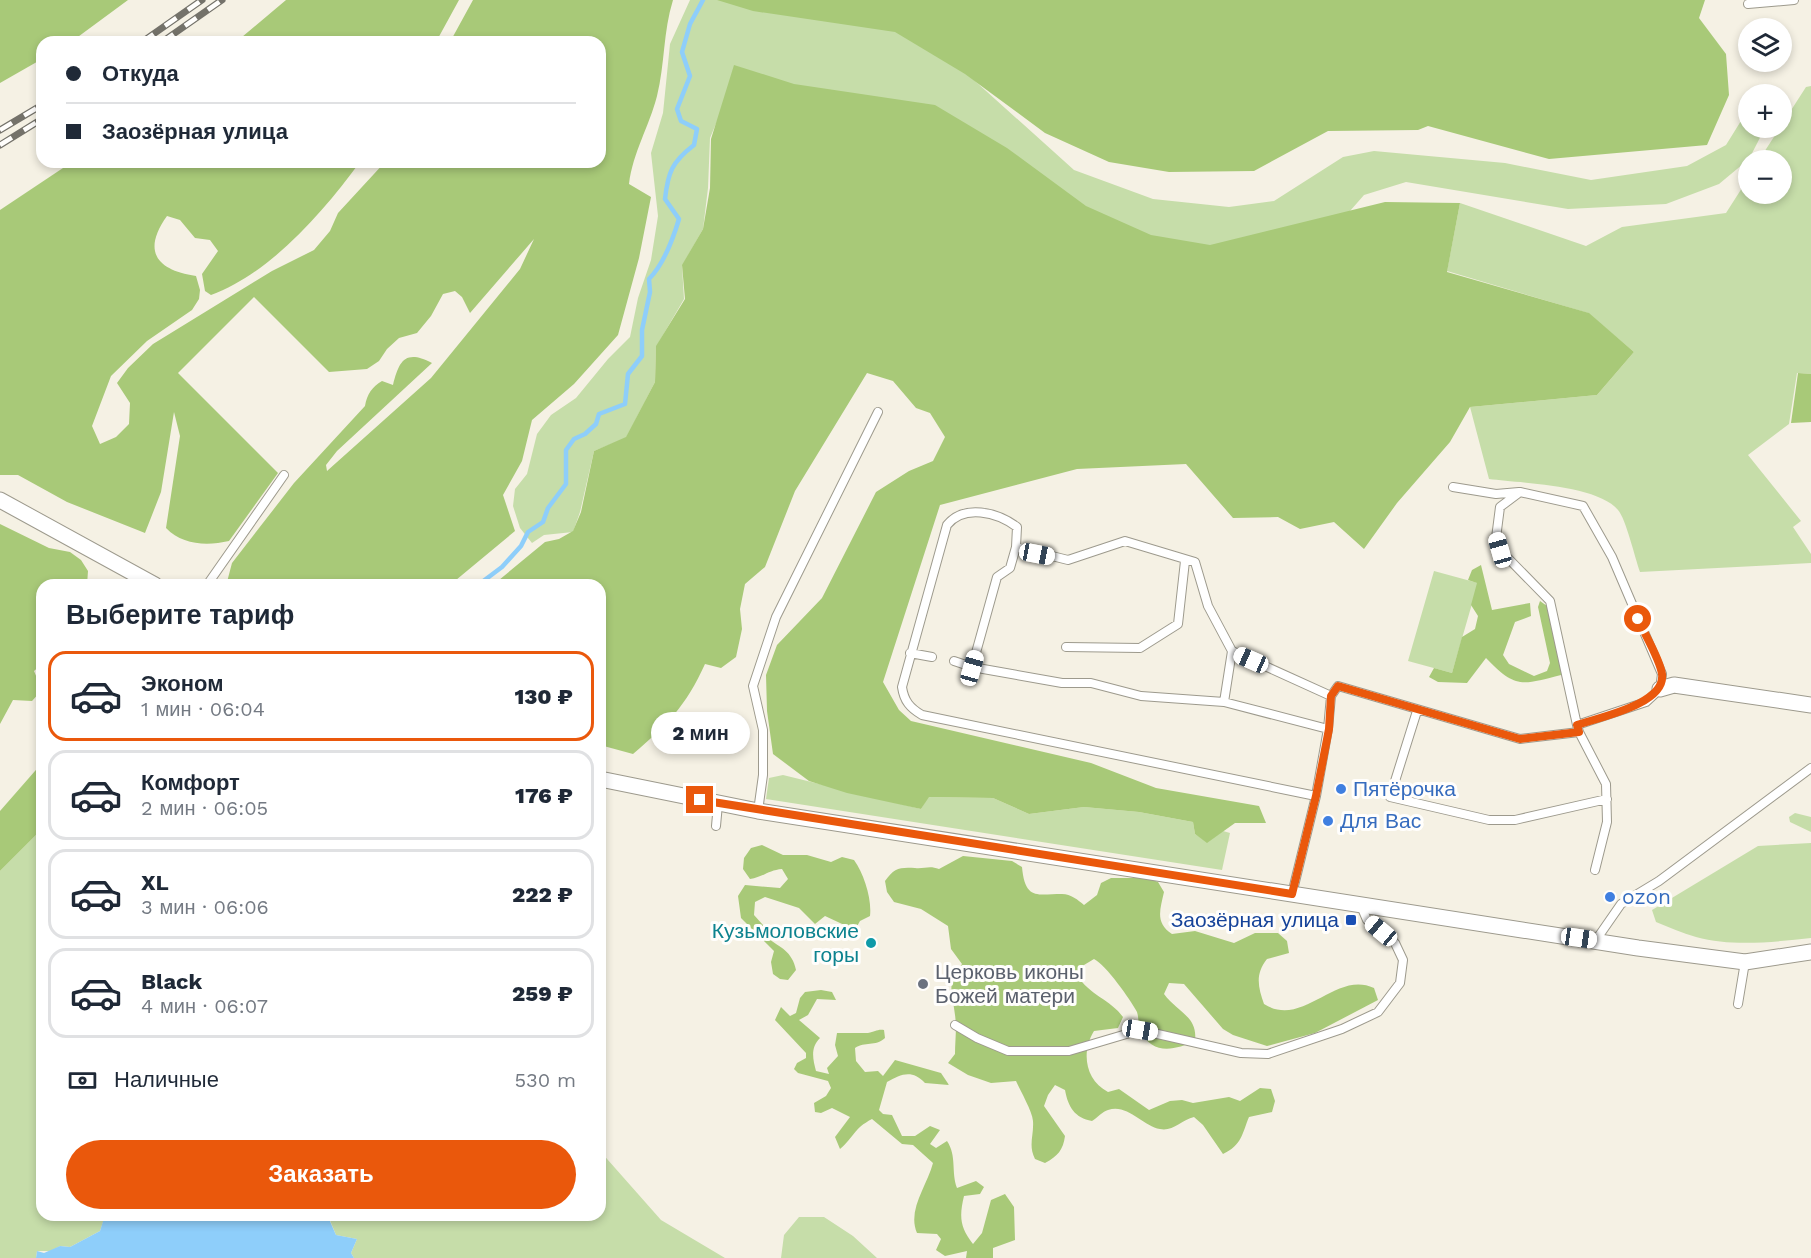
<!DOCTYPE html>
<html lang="ru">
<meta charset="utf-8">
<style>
body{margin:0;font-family:"Work Sans",sans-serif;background:#f2f2f3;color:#1f2937;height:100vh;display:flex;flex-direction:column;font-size:22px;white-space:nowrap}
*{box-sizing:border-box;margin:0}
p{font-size:20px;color:#747a83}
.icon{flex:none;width:33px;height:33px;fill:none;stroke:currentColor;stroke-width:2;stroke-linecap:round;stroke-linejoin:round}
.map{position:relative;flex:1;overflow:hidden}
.panel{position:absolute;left:36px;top:579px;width:570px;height:642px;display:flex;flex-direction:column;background:#fff;border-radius:18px;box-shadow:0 3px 9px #0003}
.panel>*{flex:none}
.hud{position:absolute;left:36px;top:36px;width:570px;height:132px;border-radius:18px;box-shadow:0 3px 9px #0003;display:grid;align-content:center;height:132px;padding:0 30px;background:#fff}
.controls{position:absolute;left:1738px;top:18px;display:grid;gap:12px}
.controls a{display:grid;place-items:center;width:54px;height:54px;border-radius:50%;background:#fff;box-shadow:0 3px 9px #0003;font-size:30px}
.end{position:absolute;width:27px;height:27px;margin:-14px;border:8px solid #ea580c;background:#fff;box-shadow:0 0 0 3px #fff}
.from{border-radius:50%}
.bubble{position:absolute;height:42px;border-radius:21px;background:#fff;box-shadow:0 3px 9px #0003;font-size:20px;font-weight:800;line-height:42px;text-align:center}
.car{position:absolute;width:18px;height:36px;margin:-18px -9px;border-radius:8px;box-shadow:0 0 4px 2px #0007;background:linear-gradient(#fff 24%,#345 0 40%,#fff 0 76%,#345 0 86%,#fff 0)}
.hud b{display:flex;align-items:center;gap:21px;height:57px;font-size:22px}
.hud b+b{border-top:2px solid #e0e1e3}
.hud i{width:15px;height:15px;background:#1f2937}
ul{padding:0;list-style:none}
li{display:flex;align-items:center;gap:18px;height:90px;margin:0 12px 9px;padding:0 18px;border:3px solid #e0e1e3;border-radius:18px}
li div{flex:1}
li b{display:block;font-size:22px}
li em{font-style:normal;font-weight:800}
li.selected{border-color:#ea580c}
li>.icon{width:54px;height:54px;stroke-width:1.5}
h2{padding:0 30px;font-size:27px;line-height:72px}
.pay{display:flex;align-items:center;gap:15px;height:66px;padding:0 30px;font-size:22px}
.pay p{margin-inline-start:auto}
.button{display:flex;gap:12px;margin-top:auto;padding:12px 30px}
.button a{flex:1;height:69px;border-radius:36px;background:#ea580c;color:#fff;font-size:24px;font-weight:800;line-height:69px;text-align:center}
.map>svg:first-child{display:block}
.green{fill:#c6dda9}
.forest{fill:#a8c978}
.water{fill:#8ecefa}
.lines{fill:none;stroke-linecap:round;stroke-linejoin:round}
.stream{stroke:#8ecefa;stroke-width:4.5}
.service-casing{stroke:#9d9a8d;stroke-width:10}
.minor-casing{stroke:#9d9a8d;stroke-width:17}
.service{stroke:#fff;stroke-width:8}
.minor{stroke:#fff;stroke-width:15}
.rail-casing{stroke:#74726a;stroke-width:7}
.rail{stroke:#fffefc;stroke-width:4.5;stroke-dasharray:14;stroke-linecap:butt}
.route{stroke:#ea580c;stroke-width:8}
.shop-dot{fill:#3f7fe0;stroke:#fffefc;stroke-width:2}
.transit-dot{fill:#1a4fb4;stroke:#fffefc;stroke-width:2}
.culture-dot{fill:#0f9aa8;stroke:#fffefc;stroke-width:2}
.worship-dot{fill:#6b7280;stroke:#fffefc;stroke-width:2}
.labels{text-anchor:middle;stroke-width:6;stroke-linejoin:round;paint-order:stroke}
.shop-label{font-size:21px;fill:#366cbe;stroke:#fffefc;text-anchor:start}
.transit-label{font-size:21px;fill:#164399;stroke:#fffefc;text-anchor:end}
.culture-label{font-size:21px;fill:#0d838f;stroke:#fffefc;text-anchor:end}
.worship-label{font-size:21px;fill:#5b616d;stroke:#fffefc;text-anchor:start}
</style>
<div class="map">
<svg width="1811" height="1258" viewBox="0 0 1811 1258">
<rect width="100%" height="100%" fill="#f5f1e4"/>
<path class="green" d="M690,0h307l-62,45 139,125 79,29 76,8 45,-6 69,-44 31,-6 131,12 86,17 96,-14 39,-21 23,-37v20h16l-16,31 -30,25 -53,20 -98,5 -162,-27 -42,13 -69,79 -48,19 -527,-179 -10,24 -2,50 -5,41 -21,37 2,33 -28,48 -1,35 -29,56 -32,13 -14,61 -7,20 -29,3 -12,8 -12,-15 -7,-22 2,-17 12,-15 10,-40 14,-19 25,-17 32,-39 22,-22 8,-39 13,-38 7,-44 -7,-63 12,-40 7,-69z
M1811,86v288l-14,-1 -8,51 -41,31 53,66 -8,6 18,27v9l-171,9c-5,-14 -14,-53 -22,-62 -20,-25 -98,-27 -129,-31l-19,-72 127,-12 37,-43 -46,-39 -141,-42 13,-68 126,43 36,-19 104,-14 23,-36v17h33v-34h-23l47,-73z
M1434,571l44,12 -26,90 -44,-12z
M783,775l138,34 7,-12 65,1 36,16 55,-7 55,5 54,10 2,12 12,8 16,-11 7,2 -8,37 -456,-71 3,-21z
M1795,813l16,4v15l-21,-10 -1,-5z
M42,829v386l63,1 -5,15 -30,16 -10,-1 -9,5h-14l-1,7h-36v-387z
M1811,843v95c-37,4 -79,9 -115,-1 -14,-4 -27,-10 -40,-15l-4,-12 106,-64z
M600,1151l61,69 64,38h-371l-3,-5 6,-14 -21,-4 -7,-17 3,-3h268z
M799,1217h25l29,19 24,22h-96l3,-23z"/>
<path class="forest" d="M0,0h128l-57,42h-29v17l-42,24z
M286,0h173l-23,42h-200z
M473,0h200c-10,32 -8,64 -16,96 -8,31 -24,56 -28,88l22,13 -12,61 -21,77 -44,49 -42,36 -10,41 -19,34 12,36 -65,54h-219l-4,-3 5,-19 62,-80 71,-77c2,-12 7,-19 17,-25l11,4c6,-24 12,-36 39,-22l-95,88 -11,14 1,6 104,-93 89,-109 14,-30 -64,74 -8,-16 -7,-6 -12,3 -12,22 -14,17 -18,5 -12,11 -8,12 -12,8 -38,3 -75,-75 -76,76 100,100 -49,68c-22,5 -47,4 -63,-13l14,-92 -6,-24 -13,80 -16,41 -78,-31 -49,-27h-18v-265l72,-48h288c-37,50 -89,111 -149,133l-6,-4 -3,-17 16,-23 -8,-11 -15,-2 -15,-18 -13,-4c-25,35 -11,54 29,60l4,14 -1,9 -7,11 -45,31 -36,35 -19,50 8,18 16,-7 13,-13 1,-21 -13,-20 11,-15 25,-24 119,-73 42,-21 16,-19 8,-18 47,-51h215v-120h-150z
M717,0h988l-6,18 27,36 3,41 -22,50 -158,14 -121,-33 -10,4 -90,1 -74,40 -85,1 -60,-10 -64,-29 -80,-59 -70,-42 -142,-21z
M734,65l60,19 141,21 72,43 79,58 65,29 59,10 175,-43 75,1 -13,69 142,41 45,39 -37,43 -127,12 -20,35 -53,61 -33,46 -30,-27 -34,7 -22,-12 -45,1 -47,-54 -109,5 -137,36 -57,177 16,28 12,11 180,42 65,25 103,18 7,17h-31l-28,20 -12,-9 -2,-12 -54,-10 -55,-5 -55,7 -36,-16 -64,-1 -8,12 -74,-16 -38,-12 -36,-27 -6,-43 -1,-36 11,-30 45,-47 54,-106 33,-21 24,-10 12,-24 -15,-24 -14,-5 -23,-27 -26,-8 -72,118 -30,76 -20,17 -5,25 2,20 -6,28 -15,11 -16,-4c-19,42 -38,61 -72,90l-33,-9v-160h-107l52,-43 14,-3 14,-8 8,-19 13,-61 32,-14 29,-55 1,-36 29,-47 -3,-34 21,-36 7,-41 1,-49z
M1798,373l13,1v48l-20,1z
M0,524l49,24 21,4 11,8 7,11 -1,14h-45v79l-8,7 8,19 -10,11 -19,-1 -13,24z
M1481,565l11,45 38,-7 1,13 -16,6 -12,33 6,9 25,12 13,-5 3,-8 -12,-56 2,-6 7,5 15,63 -1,6c-40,10 -45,14 -75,-17l-19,25 -29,-1 -9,-5 5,-9 18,5 10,-36 13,-8 3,-13 -7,-11 6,-22 -9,-3 4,-10z
M42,763v66l-42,42v-60z
M762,845l21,10h24l24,7 11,-5 12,3c10,14 18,39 16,56l-10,5 -5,9 -30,-14 -10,8 -16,-16 -34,-11 -10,5 -1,13 9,10 3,12c15,11 26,14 30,33l-8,10 -8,-1 -7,-5 -2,-12 3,-11 -33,-33 -3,-22 7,-11 35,3 8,-9 -6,-10c-13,1 -19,8 -32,10l-7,-10 1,-11 7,-10z
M963,856l49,5 10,6c3,34 16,27 40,27 9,0 16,6 22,11l13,-10 4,-12 10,-5h36l11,4 6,10c-4,18 -9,31 8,42l23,-3 39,12 21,-10h23l9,8 2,12 -22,6c-12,15 -9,28 -3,45 39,25 71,-34 110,-16l4,12 -63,33 -48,13 -34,-11 -10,-6 -39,-45 -15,-1 -5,11c13,18 34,22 31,47 -20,9 -43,15 -55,-11 -2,-5 -1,-12 -3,-18 -7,-13 -31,-47 -43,-53l-10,6 -6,11c10,18 33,24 45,41l-5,11 -24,3c-13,21 -9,49 14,61l11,-3 30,21 21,-9 12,-1 11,3 36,-6 11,4 20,-13 11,1 4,12 -3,11 -23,5c-7,17 -7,28 -26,37l-20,-29 -9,-8c-12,3 -22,15 -34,12 -17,-3 -33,-26 -52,-19 -5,1 -11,8 -16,11 -17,-3 -24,-14 -27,-31l-10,-5 -7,10 -4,11 21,30c-2,14 -7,20 -20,27l-10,-4c-7,-14 -1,-23 -2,-38 -1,-10 -12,-29 -17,-40l-25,2 -23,-8 -20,-12 7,-9c0,-13 2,-27 0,-39 -3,-26 -9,-27 7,-51l-11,-15 -3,-23 -27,-17 -27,-7 -7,-10 -2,-11c9,-13 15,-14 30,-13 10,1 14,-3 24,1z
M821,990l11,2 4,8 -19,-1 -9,16 -9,5 21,18c-10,10 -7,21 -4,33l13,3 -2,-6 11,-12 -3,-11 2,-12c4,0 28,0 31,0 7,-1 9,-4 16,-3l1,8c-10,9 -20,3 -30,10l1,13 9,11 13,-1 5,5 12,-16 46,13 8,12 -24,-2c-13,-14 -24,-9 -38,-1l-8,28 4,4 9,1 10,21h13l15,-10 10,4 -10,14 6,4 11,-7c10,15 4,31 10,47l19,-7 8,6 -4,7 -16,2c-5,21 -4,31 9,48l9,-11 9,-33 14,-6 9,13 1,33 -22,8v10h-27l1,-7 -22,5 -9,-6 5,-11 -4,-5 -20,-1c-10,-23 10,-47 16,-70l-20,-18 -11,-1 -30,-25c-19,10 -17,17 -32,30l-5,-12 15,-20 -18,-9 -11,5 -6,-1 -1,-9 12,-7 5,-8 -3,-7 -30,-8 -4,-4 3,-6 9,-5v-5l-31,-33 6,-13 9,9 6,-3 4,-15 5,-6z"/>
<path class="water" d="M105,1215h227l-3,4 7,16 21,4 -6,14 3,5h-318l1,-7 7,2 16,-7 10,1 30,-16z"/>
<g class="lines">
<path class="stream" d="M478,585l24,-18 19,-21 7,-14 15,-10 5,-14 18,-24v-34l8,-11 11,-5 11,-10 3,-10 26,-10 3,-30 14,-18v-26l8,-38 -1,-13c15,-15 24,-40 30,-60l-14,-20c3,-27 7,-37 29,-54l3,-16 -16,-8 -4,-12 13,-33 -8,-24 8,-28 13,-24"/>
<g class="service-casing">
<path id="service" d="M1748,4l46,-4
M1453,487l43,7 23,-2
M1016,547l1,-20c-20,-15 -53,-23 -70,-2l-45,162c2,14 8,21 20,28l394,81
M207,585l77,-110
M1066,647l74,1 38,-24 7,-63
M1232,651l99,45
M910,653l22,4
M954,661l18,6
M1224,702l8,-51 -24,-45 -13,-44 -70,-21 -57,19 -52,-13 -6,21 -13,9 -25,90 90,16h29l50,13 83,6 104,27
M1417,711l-27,86 99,23h26l92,-21
M1577,725l69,-23 14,-13 2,-15 -50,-117 -29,-51 -63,-14 -20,15 -4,31 4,12 50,51 27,124 2,7
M758,811l5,-36v-45l-10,-44 23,-69 102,-205
M716,826l2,-22
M1292,894l24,-98 12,-67 3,-33 7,-10 182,53 59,-7 27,52 1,38 -12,48
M1596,940l25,-36 38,-23 152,-113
M1738,1004l7,-42
M955,1025l22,13 31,13h61l71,-21 101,23 27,1 74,-25 36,-17 22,-29 3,-23 -8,-17 -28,-23 -6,-14"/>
</g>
<g class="minor-casing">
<path id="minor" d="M0,500l155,85
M1660,689l14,-4 137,20
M600,779l158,32 880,137 107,14 66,-10"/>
</g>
<use href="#service" class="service"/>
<use href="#minor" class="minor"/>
<g class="rail-casing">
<path id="rail" d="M142,42l60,-42
M162,42l60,-42
M0,130l42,-25
M0,145l42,-26"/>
</g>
<use href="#rail" class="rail"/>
</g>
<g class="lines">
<path class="route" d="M700,800l592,94 24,-98 13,-67 2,-33 7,-10 182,53 59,-7 -2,-7c23,-8 89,-21 85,-51 -2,-15 -18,-41 -24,-55"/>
</g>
<g class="shop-dot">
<circle cx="1341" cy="789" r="6"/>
<circle cx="1328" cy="821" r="6"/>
<circle cx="1610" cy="897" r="6"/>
</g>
<rect class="transit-dot" x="1345" y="914" width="12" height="12" rx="3"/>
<circle class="culture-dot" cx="871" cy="943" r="6"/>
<circle class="worship-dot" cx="923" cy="984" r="6"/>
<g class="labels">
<g class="shop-label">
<text x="1353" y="796">Пятёрочка</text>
<text x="1340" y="828">Для Вас</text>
<text x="1622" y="904">ozon</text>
</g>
<g class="transit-label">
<text x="1339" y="927">Заозёрная улица</text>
</g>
<g class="culture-label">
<text x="859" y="938">Кузьмоловские<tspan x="859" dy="24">горы</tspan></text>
</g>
<g class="worship-label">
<text x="935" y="979">Церковь иконы<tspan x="935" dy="24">Божей матери</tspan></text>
</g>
</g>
</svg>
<div class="controls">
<a><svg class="icon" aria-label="layers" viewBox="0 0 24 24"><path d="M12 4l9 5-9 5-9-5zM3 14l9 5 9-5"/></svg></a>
<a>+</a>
<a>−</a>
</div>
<i class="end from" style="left:1638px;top:619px"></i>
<i class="end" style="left:700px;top:800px"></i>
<div class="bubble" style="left:651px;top:712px;width:99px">2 мин</div>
<i class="car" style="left:1500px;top:550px;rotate:344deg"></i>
<i class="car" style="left:1037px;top:554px;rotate:101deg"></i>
<i class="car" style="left:1251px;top:660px;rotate:294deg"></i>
<i class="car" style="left:972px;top:668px;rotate:16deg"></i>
<i class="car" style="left:1381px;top:931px;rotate:310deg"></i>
<i class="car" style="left:1579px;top:938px;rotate:98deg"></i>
<i class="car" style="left:1140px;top:1030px;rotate:99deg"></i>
<div class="hud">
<b><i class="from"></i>Откуда</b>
<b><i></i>Заозёрная улица</b>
</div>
<section class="panel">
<h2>Выберите тариф</h2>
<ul>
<li class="selected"><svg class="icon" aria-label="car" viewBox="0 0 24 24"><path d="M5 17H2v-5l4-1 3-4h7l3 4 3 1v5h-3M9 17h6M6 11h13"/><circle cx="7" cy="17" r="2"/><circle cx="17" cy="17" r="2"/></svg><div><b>Эконом</b><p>1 мин · 06:04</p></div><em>130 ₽</em></li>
<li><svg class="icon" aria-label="car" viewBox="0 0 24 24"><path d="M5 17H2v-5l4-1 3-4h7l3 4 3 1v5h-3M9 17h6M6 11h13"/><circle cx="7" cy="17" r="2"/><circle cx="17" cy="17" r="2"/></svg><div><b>Комфорт</b><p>2 мин · 06:05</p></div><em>176 ₽</em></li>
<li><svg class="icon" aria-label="car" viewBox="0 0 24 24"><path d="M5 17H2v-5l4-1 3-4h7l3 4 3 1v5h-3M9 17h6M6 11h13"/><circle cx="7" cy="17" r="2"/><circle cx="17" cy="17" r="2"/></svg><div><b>XL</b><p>3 мин · 06:06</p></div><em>222 ₽</em></li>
<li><svg class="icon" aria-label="car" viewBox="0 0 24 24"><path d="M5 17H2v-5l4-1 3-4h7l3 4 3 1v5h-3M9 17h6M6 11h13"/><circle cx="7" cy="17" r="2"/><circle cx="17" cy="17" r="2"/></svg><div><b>Black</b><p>4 мин · 06:07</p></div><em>259 ₽</em></li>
</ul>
<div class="pay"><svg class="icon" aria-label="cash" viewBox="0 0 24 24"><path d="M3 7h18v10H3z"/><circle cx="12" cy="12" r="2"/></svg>Наличные<p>530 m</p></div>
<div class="button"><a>Заказать</a></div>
</section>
</div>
